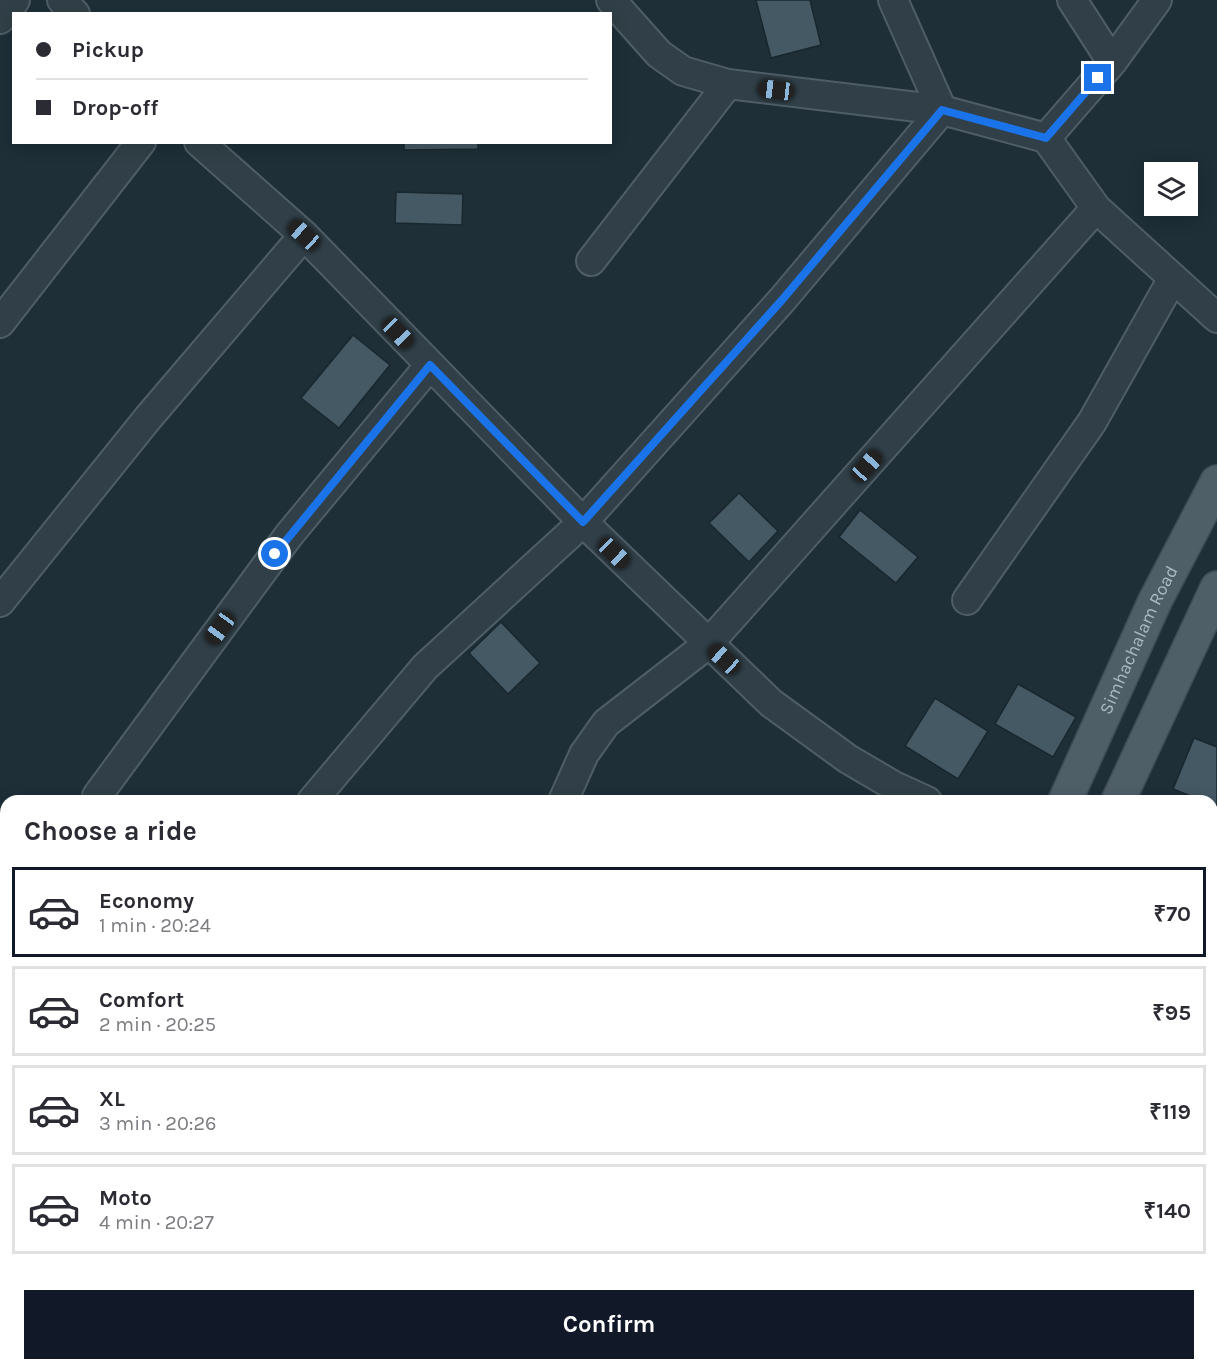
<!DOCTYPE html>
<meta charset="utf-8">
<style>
body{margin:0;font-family:Karla,sans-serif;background:#f7f7f7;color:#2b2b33;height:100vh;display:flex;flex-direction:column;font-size:22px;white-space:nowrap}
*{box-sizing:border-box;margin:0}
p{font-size:20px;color:#7c7c81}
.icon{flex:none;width:33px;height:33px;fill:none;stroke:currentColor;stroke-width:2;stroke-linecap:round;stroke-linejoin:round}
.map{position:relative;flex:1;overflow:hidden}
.panel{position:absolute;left:0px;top:795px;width:1218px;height:576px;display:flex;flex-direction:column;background:#fff;border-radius:18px 18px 0 0;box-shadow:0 3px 15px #0003}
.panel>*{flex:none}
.top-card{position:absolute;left:12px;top:12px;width:600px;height:132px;border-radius:0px;box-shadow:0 3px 15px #0003;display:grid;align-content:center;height:132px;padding:0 24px;background:#fff}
.buttons{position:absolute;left:1144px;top:162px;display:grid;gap:12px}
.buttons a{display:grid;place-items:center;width:54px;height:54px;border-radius:0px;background:#fff;box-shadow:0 3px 15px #0003;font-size:30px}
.end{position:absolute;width:27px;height:27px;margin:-14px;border:8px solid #1a73e8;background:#fff;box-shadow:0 0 0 3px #fff}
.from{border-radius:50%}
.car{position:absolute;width:18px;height:36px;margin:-18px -9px;border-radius:8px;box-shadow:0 0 4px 2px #0007;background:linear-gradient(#222 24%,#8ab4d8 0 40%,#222 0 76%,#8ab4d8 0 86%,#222 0)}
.top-card b{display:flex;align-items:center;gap:21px;height:57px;font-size:22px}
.top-card b+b{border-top:2px solid #e1e1e2}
.top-card i{width:15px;height:15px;background:#2b2b33}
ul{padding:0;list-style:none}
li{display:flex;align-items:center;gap:18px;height:90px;margin:0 12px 9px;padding:0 12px;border:3px solid #e1e1e2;border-radius:0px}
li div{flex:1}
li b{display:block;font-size:22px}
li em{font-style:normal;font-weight:700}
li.current{border-color:#111827}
li>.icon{width:54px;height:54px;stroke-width:1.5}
h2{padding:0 24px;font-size:27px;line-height:72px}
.cta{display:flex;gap:12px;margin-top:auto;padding:12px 24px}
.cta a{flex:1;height:69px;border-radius:0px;background:#111827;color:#fff;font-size:24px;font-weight:700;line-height:69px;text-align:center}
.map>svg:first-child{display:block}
.green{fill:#213b37}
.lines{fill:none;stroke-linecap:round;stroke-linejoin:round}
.stream{stroke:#2d4d5e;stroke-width:8}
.building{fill:#455964;stroke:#19272e;stroke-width:1.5}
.street-casing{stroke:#4f5e66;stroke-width:32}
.primary-casing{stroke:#3e4c54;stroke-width:36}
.street{stroke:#314048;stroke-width:28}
.primary{stroke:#4f5f68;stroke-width:33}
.route{stroke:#1a73e8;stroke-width:8}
.labels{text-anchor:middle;stroke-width:5;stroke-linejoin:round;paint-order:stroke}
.street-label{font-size:18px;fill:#abbbc5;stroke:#17252c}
</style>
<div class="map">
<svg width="1217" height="1371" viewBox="0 0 1217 1371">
<rect width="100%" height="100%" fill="#1e2f38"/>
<path class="green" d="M0,847l6,6v130l-6,1z"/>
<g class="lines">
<path class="stream" d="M0,829l6,7"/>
</g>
<path class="building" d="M756,0h54l11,45 -50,13z
M404,142h74v7l-74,1z
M396,192l67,2 -1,31 -67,-2z
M353,335l37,30 -51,63 -38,-30z
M739,493l39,38 -29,31 -40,-39z
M860,510l58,47 -22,26 -57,-46z
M501,622l39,41 -32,31 -39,-41z
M1018,684l58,33 -23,40 -58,-33z
M935,698l53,33 -30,48 -53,-33z
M1194,738l23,9v59l-5,-2v-3h-9l-30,-12z
M766,1365h59l-2,6h-42z
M1096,1365h21l20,6h-43z
M1132,1365h68l-2,6h-46z"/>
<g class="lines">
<g class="street-casing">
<path id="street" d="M62,0l13,14
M893,0l49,110 104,28 50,70 121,110
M0,19l15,-19
M1112,62l45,-62
M1046,138l66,-76 -40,-62
M199,142l105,93 279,287 188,181 77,56 46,27 33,15
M591,261l137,-177
M0,323l141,-181
M967,600l125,-178 81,-144
M0,602l148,-184 156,-183
M97,796l192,-261 141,-170
M312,801l113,-134 158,-145 199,-222 160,-190 -214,-26 -45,-13 -24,-17 -48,-54
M563,801l21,-47 22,-31 102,-79 388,-436
M1212,1100l5,-11
M0,1108l6,-4
M1212,1307l5,1
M0,1362l13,9
M629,1365l13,6
M327,1371l3,-6
M1211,1371l6,-19"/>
</g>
<g class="primary-casing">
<g id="primary">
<path id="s1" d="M1065,801l90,-200 62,-119"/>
<path d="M1118,801l99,-213"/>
<path d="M854,1371l2,-6"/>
<path d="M892,1371l3,-6"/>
</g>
</g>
<use href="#street" class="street"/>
<use href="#primary" class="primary"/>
</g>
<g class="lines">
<path class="route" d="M275,554l155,-189 153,157 199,-222 160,-190 104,28 52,-60"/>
</g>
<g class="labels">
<g class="street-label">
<text dy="6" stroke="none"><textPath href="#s1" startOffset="177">Simhachalam Road</textPath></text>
</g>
</g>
</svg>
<div class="buttons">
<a><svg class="icon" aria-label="layers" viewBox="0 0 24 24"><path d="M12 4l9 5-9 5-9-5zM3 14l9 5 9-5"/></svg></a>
</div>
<i class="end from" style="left:275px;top:554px"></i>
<i class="end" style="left:1098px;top:78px"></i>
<i class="car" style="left:776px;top:90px;rotate:277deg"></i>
<i class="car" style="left:304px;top:235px;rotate:312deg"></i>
<i class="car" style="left:398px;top:333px;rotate:136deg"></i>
<i class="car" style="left:867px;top:466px;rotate:42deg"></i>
<i class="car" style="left:614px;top:553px;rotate:134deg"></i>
<i class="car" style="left:220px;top:628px;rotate:216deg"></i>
<i class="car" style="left:724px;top:659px;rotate:312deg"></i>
<div class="top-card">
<b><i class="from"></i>Pickup</b>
<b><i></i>Drop-off</b>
</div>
<section class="panel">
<h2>Choose a ride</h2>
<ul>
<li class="current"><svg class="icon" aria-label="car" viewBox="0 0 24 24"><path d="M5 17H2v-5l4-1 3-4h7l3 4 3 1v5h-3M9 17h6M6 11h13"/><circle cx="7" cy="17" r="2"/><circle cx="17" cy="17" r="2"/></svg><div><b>Economy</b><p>1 min · 20:24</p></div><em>₹70</em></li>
<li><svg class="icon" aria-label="car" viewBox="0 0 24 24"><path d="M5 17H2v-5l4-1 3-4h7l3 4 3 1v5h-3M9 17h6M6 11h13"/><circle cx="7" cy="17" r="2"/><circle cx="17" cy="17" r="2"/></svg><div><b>Comfort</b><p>2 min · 20:25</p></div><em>₹95</em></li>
<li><svg class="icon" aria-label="car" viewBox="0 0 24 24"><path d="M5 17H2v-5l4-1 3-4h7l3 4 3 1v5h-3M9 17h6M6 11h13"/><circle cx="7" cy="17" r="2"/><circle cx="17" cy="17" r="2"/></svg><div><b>XL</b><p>3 min · 20:26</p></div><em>₹119</em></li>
<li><svg class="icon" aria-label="car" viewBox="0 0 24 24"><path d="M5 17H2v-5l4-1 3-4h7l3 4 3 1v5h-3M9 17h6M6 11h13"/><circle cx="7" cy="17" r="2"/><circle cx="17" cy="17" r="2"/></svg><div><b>Moto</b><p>4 min · 20:27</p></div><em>₹140</em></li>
</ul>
<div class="cta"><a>Confirm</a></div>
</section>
</div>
